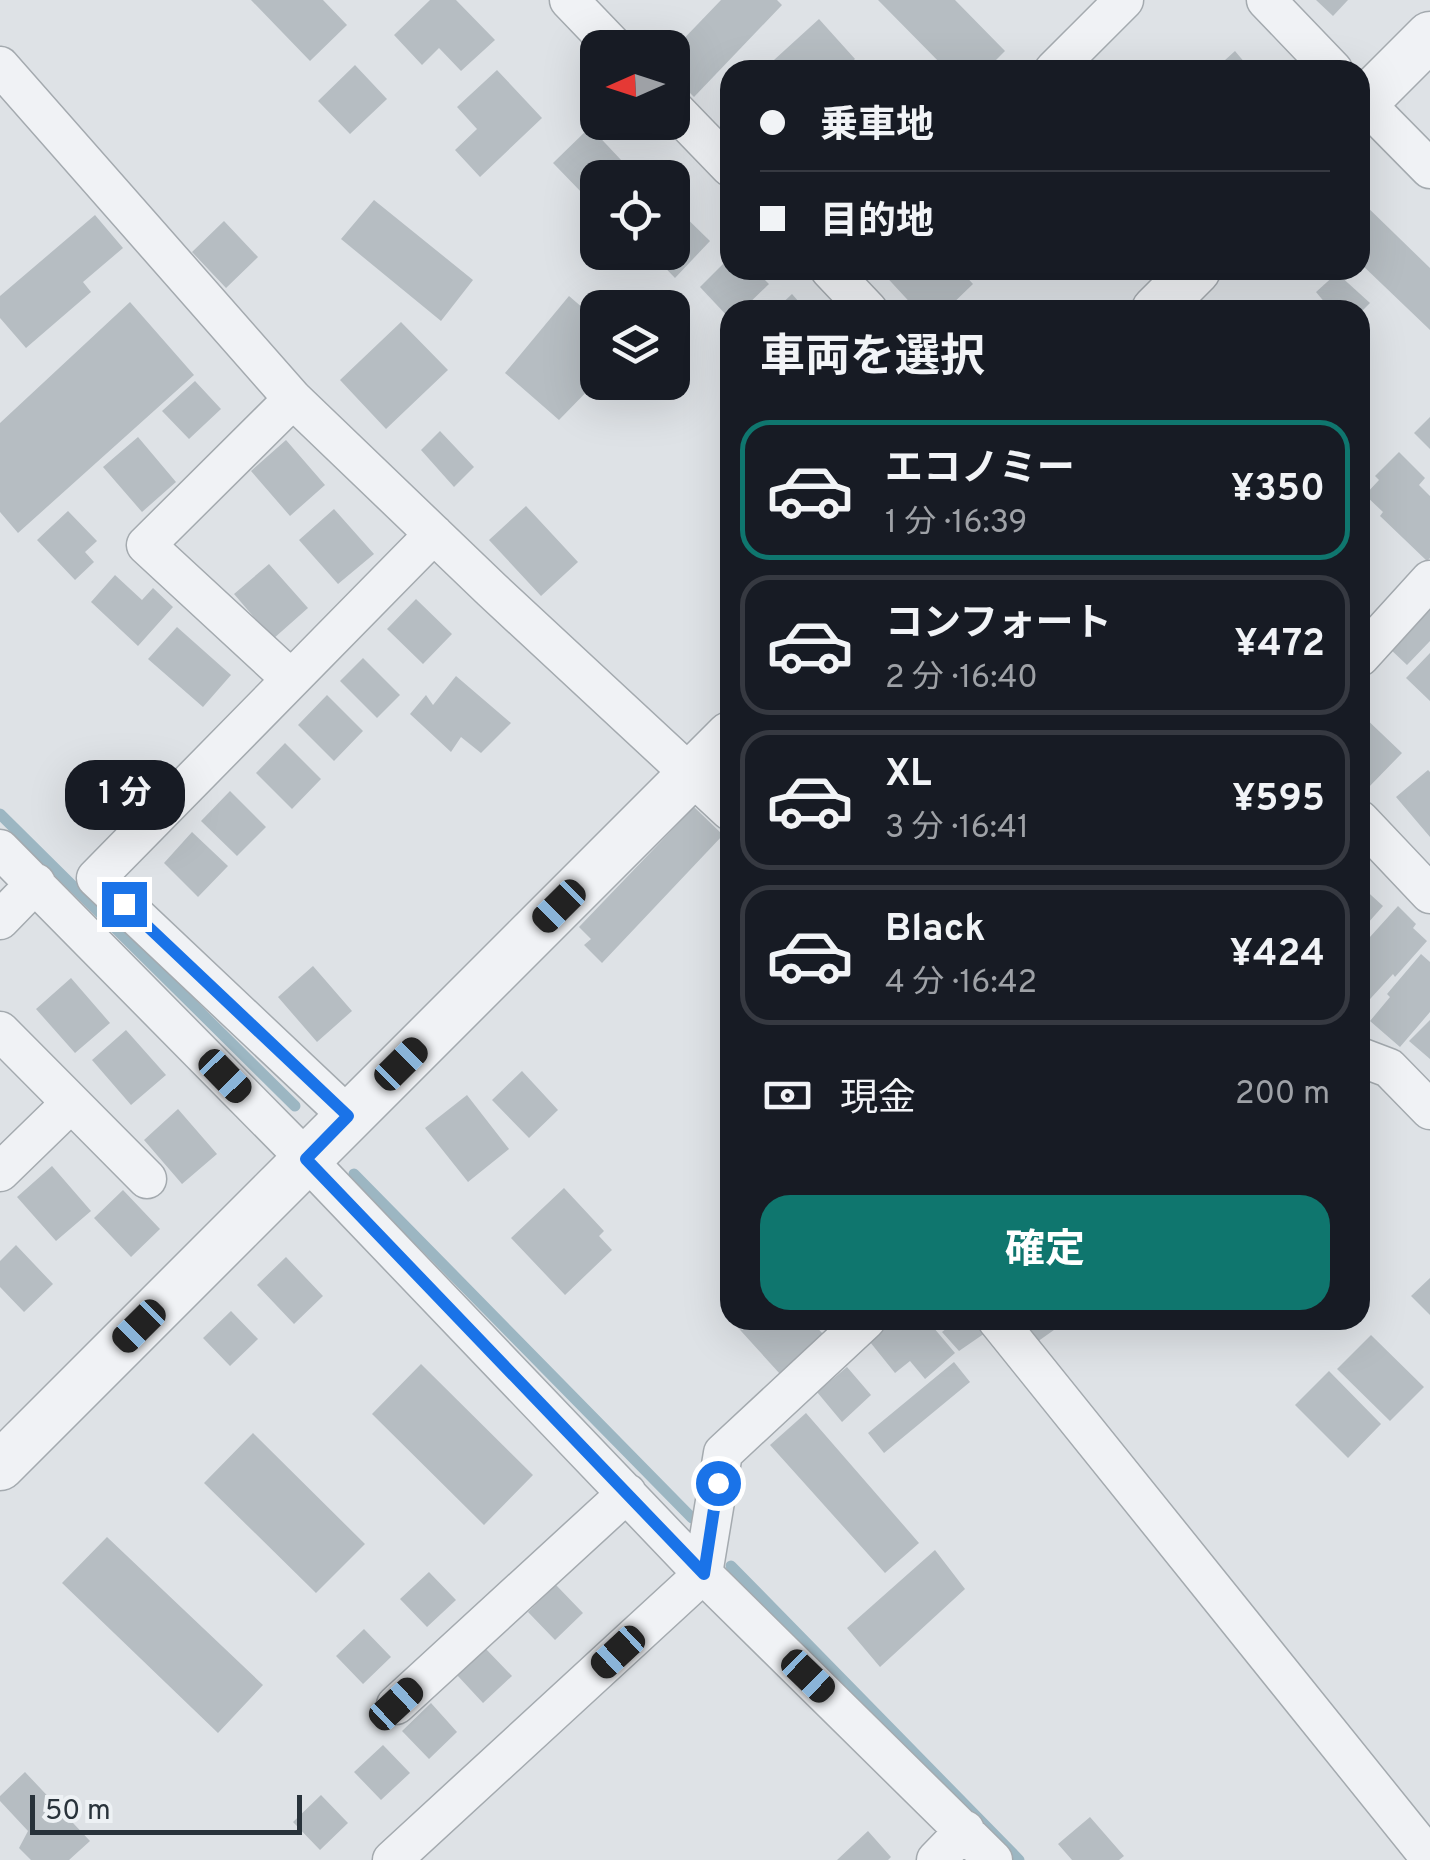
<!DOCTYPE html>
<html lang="ja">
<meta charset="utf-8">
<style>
body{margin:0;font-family:Overpass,"Noto Sans JP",sans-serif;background:#242831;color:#f1f3f6;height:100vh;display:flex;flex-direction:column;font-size:38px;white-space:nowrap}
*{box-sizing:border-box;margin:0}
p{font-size:32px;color:#9ea1a6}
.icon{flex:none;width:55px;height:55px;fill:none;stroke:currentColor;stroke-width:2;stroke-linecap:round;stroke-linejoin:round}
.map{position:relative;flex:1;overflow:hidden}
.side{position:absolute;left:720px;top:300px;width:650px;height:1030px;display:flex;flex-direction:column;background:#171b24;border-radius:30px;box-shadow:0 10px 40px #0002}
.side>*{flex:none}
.guide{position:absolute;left:720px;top:60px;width:650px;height:220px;border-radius:30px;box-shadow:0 10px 40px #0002;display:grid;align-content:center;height:220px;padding:0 40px;background:#171b24}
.needle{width:65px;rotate:267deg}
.fabs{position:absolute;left:580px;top:30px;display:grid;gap:20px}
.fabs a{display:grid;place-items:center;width:110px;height:110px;border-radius:20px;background:#171b24;box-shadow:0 10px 40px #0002;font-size:50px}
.scale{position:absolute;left:30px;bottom:25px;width:272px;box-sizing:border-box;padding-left:10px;border:5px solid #29333b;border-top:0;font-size:28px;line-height:35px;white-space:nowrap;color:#29333b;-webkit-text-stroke:8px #edf1f4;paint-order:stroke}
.end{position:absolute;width:45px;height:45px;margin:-22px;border:12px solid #1a73e8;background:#fff;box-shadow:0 0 0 5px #fff}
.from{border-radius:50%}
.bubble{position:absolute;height:70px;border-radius:30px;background:#171b24;box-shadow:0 10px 40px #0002;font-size:32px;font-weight:700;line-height:70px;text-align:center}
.car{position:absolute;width:30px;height:60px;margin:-30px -15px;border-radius:12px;box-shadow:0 0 8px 2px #0007;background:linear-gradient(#222 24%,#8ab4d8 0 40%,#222 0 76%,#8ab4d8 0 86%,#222 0)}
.guide b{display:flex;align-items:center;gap:35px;height:95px;font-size:38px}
.guide b+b{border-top:2px solid #363941}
.guide i{width:25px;height:25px;background:#f1f3f6}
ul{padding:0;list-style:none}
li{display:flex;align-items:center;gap:30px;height:140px;margin:0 20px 15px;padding:0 20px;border:5px solid #363941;border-radius:30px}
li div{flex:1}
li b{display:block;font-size:38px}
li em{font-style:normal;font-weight:700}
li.active{border-color:#0f766e}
li>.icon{width:90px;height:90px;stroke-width:1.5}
h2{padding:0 40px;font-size:45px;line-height:120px}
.pay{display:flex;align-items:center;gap:25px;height:110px;padding:0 40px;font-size:38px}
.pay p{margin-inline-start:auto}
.cta{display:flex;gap:20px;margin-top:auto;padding:20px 40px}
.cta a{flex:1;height:115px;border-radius:30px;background:#0f766e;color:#fff;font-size:40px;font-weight:700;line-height:115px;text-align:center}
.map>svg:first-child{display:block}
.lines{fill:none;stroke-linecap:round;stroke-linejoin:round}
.stream{stroke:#9cb6c2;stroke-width:11}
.building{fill:#b6bdc2}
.minor-casing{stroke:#a4aaaf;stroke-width:41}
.tertiary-casing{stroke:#a4aaaf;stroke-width:51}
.minor{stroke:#f0f2f5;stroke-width:38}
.tertiary{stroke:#f0f2f5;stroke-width:48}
.route{stroke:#1a73e8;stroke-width:12}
</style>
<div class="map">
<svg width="1430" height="1860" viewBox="0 0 1430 1860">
<rect width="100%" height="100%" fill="#dee2e6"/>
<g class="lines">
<path class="stream" d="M0,814l295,292
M354,1174l338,344
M731,1566l288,294"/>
</g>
<path class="building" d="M251,0h72l24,25 -37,36z
M430,0h26l39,40 -34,31 -22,-23 -17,17 -28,-30z
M721,0h56l5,5 -88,92 -22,-22v-24z
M878,0h77l50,51 -19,19h-39z
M1316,0h32l-15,16z
M819,19l36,40 -12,11h-80z
M1235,51l16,19h-37z
M355,65l32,34 -37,35 -32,-33z
M497,70l45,48 -62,59 -25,-27 22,-21 -20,-22z
M590,127l32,34 -18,17h-6v6l-13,12 -32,-33z
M374,200l99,80 -32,41 -100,-82z
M1360,200l70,68v62l-70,-67z
M672,204l38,37 -35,37 -25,-26h22z
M95,215l28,33 -40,34 8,10 -65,56 -26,-30v-22z
M224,221l34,36 -32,31 -34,-36z
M730,257v13h25l14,14 -27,26h-12v9l-30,-32z
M880,270h80l13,14 -27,26h-29z
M1337,273l33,30 -10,10v-3h-29l-15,-18z
M792,294l14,16h-31z
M569,296l29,25v59l-39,40 -54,-47z
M130,302l64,73 -176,158 -18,-21v-89z
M401,322l47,48 -62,59 -46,-49z
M195,381l26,28 -32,30 -27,-28z
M1430,417v32l-16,-16z
M440,431l34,36 -20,20 -33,-37z
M138,437l38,45 -34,30 -39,-45z
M286,440l39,45 -35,31 -39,-45z
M1399,452l26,26 -6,7 11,11v62l-3,3 -47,-45 3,-4 -18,-17 14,-15 -4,-4z
M526,506l52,56 -37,34 -52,-56z
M334,509l40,45 -36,30 -39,-44z
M68,511l29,30 -12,11 9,10 -19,18 -38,-40z
M269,564l39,44 -35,31 -39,-45z
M115,575l27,25 11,-12 20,19 -35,39 -47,-44z
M416,599l36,35 -29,30 -36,-35z
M1430,603v38l-23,24 -19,-18z
M177,627l54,48 -28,32 -55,-48z
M1430,653v48l-24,-23z
M363,658l37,37 -23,23 -37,-37z
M456,676l55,47 -30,30 -20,-16 -10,15 -41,-38 16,-19 7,10z
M327,695l36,36 -29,30 -36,-36z
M1360,713l42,40 -35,36 -7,-6z
M285,743l36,36 -29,30 -36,-36z
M1428,770l2,2v65l-34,-40z
M230,791l36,36 -29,29 -36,-35z
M694,807l29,28 -121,128 -18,-18 7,-6 -12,-12z
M192,832l36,34 -30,31 -34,-34z
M1360,885l23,21 -23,26z
M1398,906l18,18 -3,4 14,13 -32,36 -2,-3 -33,36v-62z
M1421,954l9,8v50l-30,35 -30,-26 20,-24 -3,-3z
M313,966l39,45 -35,31 -39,-45z
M71,978l39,45 -35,30 -39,-44z
M1430,1020v39l-21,-18z
M126,1030l40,45 -35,30 -39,-45z
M522,1071l36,39 -29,28 -37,-38z
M467,1095l42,54 -41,33 -43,-54z
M178,1109l39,45 -35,30 -38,-44z
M52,1166l39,45 -35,30 -39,-44z
M564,1188l40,43 -5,5 13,14 -47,45 -54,-57z
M123,1190l37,39 -29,28 -37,-39z
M16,1245l37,39 -29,28 -24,-25v-26z
M286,1257l37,39 -29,28 -37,-39z
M1430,1278v37l-19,-19z
M231,1311l27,28 -28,27 -27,-28z
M731,1320h79l13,14 -43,40z
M886,1320h2l2,5 6,-4 7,9 13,-10 5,6 7,-5 27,32 -30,26 -15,-18 -15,12 -25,-31 8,-6 -5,-5z
M957,1320h23l8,11 -29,20 -17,-19z
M1022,1320h46l-31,22z
M1371,1335l53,52 -34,34 -53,-52z
M954,1362l16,20 -86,71 -16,-20z
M421,1364l112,111 -49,50 -112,-111z
M847,1367l24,28 -29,27 -25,-30z
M1329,1371l52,53 -33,34 -53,-53z
M806,1413l113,130 -34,30 -115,-128z
M253,1433l112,111 -49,49 -112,-110z
M107,1537l156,148 -45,48 -156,-150z
M935,1550l30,39 -85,78 -33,-39z
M429,1572l27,28 -29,27 -27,-28z
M556,1585l27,28 -28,27 -27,-28z
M364,1629l27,28 -28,27 -27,-28z
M485,1648l27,28 -29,27 -26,-28z
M431,1703l26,29 -28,27 -27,-28z
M383,1745l27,28 -29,27 -27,-28z
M25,1772l65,69 -21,19h-38l-12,-12 9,-17 -28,-30v-5z
M321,1795l27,28 -28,27 -27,-28z
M1090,1817l34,39 -5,4h-47l-14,-16z
M868,1831l23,26 -3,3h-51z"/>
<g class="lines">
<g class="minor-casing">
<path id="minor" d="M569,0l46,48
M1266,0l67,70
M0,66l293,333 199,191 238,221
M1054,70l70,-70
M1360,98l70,71
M672,107l58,60
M830,270l38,40
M1360,657l70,-77
M291,679l-145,-134 147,-146
M1360,820l70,74
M0,849l306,310 397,415 290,286
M0,920l36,-37
M0,1031l147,148
M1360,1057l29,11 41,42
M348,1116l-252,-238 338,-344
M0,1172l71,-69
M997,1320l433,538
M396,1705l231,-212
M392,1860l311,-286 20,-121 143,-133
M936,1860l29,-30"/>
</g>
<g class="tertiary-casing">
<path id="tertiary" d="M1360,106l70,-70
M1156,310l40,-40
M0,1466l730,-730"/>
</g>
<use href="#minor" class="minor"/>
<use href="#tertiary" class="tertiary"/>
</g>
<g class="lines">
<path class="route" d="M124,904l224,212 -42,43 398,415 14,-91"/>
</g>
</svg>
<div class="fabs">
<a><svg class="needle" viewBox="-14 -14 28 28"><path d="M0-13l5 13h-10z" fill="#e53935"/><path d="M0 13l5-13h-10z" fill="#9ea1a6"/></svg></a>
<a><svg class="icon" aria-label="locate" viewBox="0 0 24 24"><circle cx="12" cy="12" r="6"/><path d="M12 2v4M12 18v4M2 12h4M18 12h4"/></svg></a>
<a><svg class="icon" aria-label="layers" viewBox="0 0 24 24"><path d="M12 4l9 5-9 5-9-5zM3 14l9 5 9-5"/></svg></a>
</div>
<div class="scale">50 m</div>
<i class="end from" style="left:718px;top:1483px"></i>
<i class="end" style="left:124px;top:904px"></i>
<div class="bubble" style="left:65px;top:760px;width:120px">1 分</div>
<i class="car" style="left:559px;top:906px;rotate:225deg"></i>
<i class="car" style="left:401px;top:1064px;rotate:45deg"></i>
<i class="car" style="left:225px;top:1076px;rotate:136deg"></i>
<i class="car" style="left:139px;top:1326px;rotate:225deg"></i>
<i class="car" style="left:618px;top:1652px;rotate:227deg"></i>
<i class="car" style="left:808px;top:1676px;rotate:134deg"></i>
<i class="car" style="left:396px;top:1704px;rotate:47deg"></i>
<div class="guide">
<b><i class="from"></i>乗車地</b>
<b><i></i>目的地</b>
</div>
<section class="side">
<h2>車両を選択</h2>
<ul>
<li class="active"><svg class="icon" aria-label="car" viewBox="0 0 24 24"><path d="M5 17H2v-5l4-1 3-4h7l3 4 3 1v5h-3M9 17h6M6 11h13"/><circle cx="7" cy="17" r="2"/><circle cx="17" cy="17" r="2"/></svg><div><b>エコノミー</b><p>1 分 · 16:39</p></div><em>¥350</em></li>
<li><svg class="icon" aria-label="car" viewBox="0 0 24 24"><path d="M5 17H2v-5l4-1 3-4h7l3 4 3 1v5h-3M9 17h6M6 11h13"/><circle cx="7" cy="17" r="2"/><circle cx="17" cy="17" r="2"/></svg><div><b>コンフォート</b><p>2 分 · 16:40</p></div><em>¥472</em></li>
<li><svg class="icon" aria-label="car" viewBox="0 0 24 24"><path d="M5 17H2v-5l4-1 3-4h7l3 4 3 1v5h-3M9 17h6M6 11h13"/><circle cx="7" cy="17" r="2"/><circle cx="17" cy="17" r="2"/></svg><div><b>XL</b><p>3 分 · 16:41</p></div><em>¥595</em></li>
<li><svg class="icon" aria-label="car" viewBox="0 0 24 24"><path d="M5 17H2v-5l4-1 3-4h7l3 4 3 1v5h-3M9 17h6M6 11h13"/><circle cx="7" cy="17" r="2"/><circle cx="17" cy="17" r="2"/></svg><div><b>Black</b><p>4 分 · 16:42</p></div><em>¥424</em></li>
</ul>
<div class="pay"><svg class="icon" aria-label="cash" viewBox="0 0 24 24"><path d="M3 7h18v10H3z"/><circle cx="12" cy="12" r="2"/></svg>現金<p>200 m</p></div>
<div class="cta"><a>確定</a></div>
</section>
</div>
